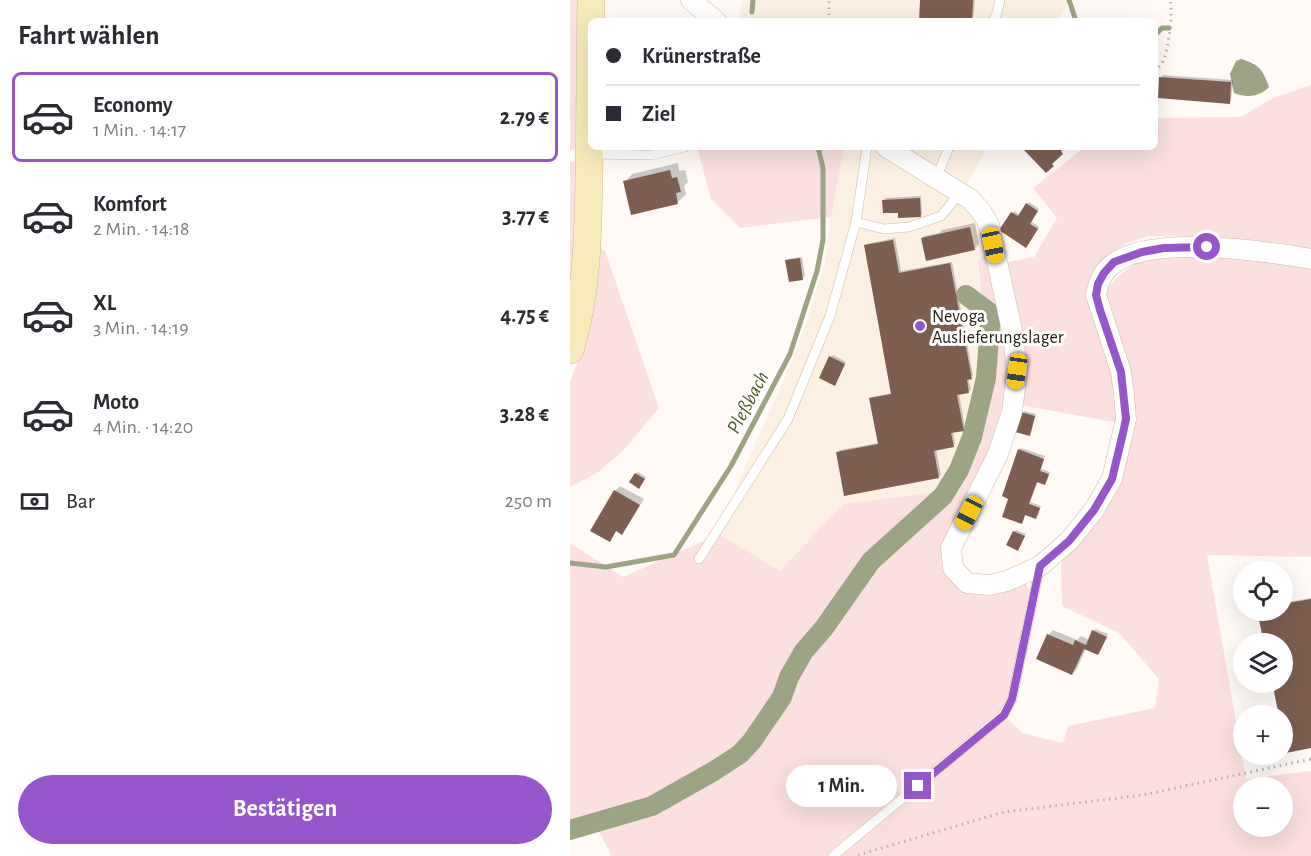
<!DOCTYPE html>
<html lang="de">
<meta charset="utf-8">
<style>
body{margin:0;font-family:"Alegreya Sans",sans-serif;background:#f2f2f3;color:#2b2b33;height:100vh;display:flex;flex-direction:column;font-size:22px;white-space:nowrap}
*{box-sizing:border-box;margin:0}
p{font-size:20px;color:#7c7c81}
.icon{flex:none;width:33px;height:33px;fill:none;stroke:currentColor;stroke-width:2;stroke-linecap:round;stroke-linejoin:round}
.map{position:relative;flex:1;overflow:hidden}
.drawer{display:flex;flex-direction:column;background:#fff;width:570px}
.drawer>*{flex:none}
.hud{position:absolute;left:18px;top:18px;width:570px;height:132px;border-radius:9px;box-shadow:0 6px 24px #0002;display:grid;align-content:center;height:132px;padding:0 18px;background:#fff}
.tools{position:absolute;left:663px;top:561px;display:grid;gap:12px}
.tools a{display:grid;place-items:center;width:60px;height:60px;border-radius:50%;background:#fff;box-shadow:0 6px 24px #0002;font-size:30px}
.end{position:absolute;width:27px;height:27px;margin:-14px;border:8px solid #9655cb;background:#fff;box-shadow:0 0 0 3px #fff}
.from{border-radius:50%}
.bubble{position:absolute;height:42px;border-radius:21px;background:#fff;box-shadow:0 6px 24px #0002;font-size:20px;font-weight:700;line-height:42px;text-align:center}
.car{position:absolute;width:18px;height:36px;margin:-18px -9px;border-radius:8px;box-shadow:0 0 4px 2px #0007;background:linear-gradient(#f5c518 24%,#345 0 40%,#f5c518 0 76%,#345 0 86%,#f5c518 0)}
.hud b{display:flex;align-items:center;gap:21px;height:57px;font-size:22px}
.hud b+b{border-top:2px solid #e1e1e2}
.hud i{width:15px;height:15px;background:#2b2b33}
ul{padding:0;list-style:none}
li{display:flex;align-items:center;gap:18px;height:90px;margin:0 12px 9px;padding:0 6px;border:3px solid transparent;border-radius:9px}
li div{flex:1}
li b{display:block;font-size:22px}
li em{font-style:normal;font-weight:700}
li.on{border-color:#9655cb}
li>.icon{width:54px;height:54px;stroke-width:1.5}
h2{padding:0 18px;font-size:27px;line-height:72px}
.pay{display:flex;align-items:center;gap:15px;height:66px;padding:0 18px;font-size:22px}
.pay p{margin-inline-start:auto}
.button{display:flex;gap:12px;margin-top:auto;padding:12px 18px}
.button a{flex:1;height:69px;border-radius:36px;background:#9655cb;color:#fff;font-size:24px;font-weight:700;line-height:69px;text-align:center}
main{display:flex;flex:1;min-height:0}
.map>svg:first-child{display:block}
.built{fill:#fcf0e3}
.green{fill:#fbe0df;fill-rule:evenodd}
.water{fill:#9da483}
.shadow{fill:#0003}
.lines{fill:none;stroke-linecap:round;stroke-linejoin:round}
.stream{stroke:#9da483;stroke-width:5}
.canal{stroke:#9da483;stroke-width:20}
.building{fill:#7e5e51}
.service-casing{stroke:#d1b9a1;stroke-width:10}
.minor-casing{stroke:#d1b9a1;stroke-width:21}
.secondary-casing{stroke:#d1b9a1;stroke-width:28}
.path{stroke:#b8b2ab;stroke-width:3;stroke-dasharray:1.5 4.5;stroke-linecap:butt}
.service{stroke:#fff;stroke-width:9}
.minor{stroke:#fff;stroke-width:20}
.secondary{stroke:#f8ebba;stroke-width:27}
.route{stroke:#9655cb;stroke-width:8}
.poi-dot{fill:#9655cb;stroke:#fff;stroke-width:2}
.labels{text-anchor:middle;stroke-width:6;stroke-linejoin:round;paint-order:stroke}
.poi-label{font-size:18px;fill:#251c12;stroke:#fff;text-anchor:start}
.water-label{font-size:20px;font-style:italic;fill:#4f5722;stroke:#fff}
</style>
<main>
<section class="drawer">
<h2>Fahrt wählen</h2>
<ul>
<li class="on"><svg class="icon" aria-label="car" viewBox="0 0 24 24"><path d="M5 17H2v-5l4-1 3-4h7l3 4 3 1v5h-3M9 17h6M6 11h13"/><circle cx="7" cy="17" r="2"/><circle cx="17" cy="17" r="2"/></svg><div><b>Economy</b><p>1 Min. · 14:17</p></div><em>2.79 €</em></li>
<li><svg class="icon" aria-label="car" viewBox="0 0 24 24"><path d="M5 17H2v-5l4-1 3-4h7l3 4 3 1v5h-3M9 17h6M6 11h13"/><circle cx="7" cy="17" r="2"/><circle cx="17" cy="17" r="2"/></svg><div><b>Komfort</b><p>2 Min. · 14:18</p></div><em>3.77 €</em></li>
<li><svg class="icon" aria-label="car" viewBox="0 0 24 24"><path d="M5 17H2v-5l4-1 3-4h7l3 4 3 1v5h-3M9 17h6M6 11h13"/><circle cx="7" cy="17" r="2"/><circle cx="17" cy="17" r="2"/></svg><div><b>XL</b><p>3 Min. · 14:19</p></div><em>4.75 €</em></li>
<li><svg class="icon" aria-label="car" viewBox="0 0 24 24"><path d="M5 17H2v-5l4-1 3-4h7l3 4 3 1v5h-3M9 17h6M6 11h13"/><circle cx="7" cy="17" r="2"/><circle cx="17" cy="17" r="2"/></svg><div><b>Moto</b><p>4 Min. · 14:20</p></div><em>3.28 €</em></li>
</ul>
<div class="pay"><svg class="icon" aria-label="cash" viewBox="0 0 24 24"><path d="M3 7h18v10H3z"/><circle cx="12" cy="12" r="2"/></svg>Bar<p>250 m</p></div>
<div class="button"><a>Bestätigen</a></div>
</section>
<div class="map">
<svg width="741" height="856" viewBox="0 0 741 856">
<rect width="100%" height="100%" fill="#fffaf5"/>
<path class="built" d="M173,0h326l-11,21h-320z
M273,147h30l48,30 54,36 14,33 -12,16 14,132 -54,98 -94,12 -63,67 -61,-37 28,-72 35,-78 24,-60 19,-62 8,-59z
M329,147h89l-23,41z"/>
<path class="green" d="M0,0h9l-4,148 -5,3z
M741,85v164l-36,-7 -71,-5 -55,-1 -20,6 -17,10 -18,19 -6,19 6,30 10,33 9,18 6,52 -99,-18 -12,-143 26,-5 23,-39 -24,-30 52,-41h70v-29l86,-1 32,-19z
M127,147h147l-13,70 -91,11 -29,-29z
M0,162h9v48l-9,75z
M28,246l7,5 54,157 -37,44 -25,21 -27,14v-106l15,-38z
M419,246l24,122 -17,74 -50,99 -4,19 4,17 20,15 17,2 18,-2 14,-6 11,-3 3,7 -17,89 -6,23 -5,11 22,20 40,10 5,-17 87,-18 4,-29 -40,-46 -57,-27 -1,-46 62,-96 -17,-161 1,-13 7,-10 21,-17 12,-5 57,-4 107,12v291l-104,-2 39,224 65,-8v85h-701l1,-2 -13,-24 -28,3v-290l53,34 96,-43 61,37 63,-67 94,-12 54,-99 -13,-131zM674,788h38v38h-38z"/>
<path class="water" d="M671,59c19,6 21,10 28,28 -10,10 -22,11 -35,6l-4,-19 6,-13z"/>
<path class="shadow" d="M352,0h53l-2,19 -2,2h-51z
M593,75l70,5 -2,21 -2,2 -68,-26z
M108,163l1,8 6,-1 3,12 -4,4 2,8 -8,8 -53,-20 7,-8z
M351,196l1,18 -2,2 -21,-5 -15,-11 2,-2z
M459,202l10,7 -8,12 8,6 -11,17 -27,-14 13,-19 6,4z
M405,223l4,21 -5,5 -52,-11 2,-2 15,-3 3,-3z
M325,238l6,33 51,-9 21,113 -5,3 3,11 -2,2 -10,2 6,34 -2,2 -10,2 2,13 -2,2 -17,3 5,26 -3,2 -100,-24 2,-3 39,-7 -8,-44 2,-2 20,-4 -28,-147 2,-2z
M232,257l3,19 -2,2 -16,-17 2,-2z
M263,355l13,7 -10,20 -5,-25z
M455,411l11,3 -5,18 -2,2 -6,-21z
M451,448l24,8 -4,13 9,3 -3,9 -2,2 -7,-2 -8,21 11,4 -3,9 -2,2 -10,-3 -4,8 -12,-24 9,-48z
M68,472l8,5 -5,8 -5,-11z
M50,486l24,13 -18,29 -5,5 -4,-3 -8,10 6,-49z
M446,530l10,4 -8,15 -4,-17z
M741,598v148l-29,-64v-79z
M525,629l13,5 -8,17 -2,3 -12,-6 -9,21 -5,5 -24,-39 5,-5 24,10 4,-4 8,4z"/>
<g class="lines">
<path class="stream" d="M499,0l7,21
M182,12l1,-12
M585,35l7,-7h7
M0,563l36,4 68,-12 57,-89 59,-112 27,-83 6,-31v-72l-5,-21"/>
<path class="canal" d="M0,830l82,-24 62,-35 26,-17 12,-13 30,-44 7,-20 15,-26 20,-23 47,-67 72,-65 16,-26 13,-33 14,-59 4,-53 -1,-13 -23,-17"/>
</g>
<path class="building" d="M350,0h53l-1,21h-53z
M589,77l72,5 -1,22 -72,-6z
M458,147h38l-5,4 2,3 -11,10 2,2 -8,7 -22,-23z
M100,170l2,8 5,-1 4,15 -5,1 2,11 -47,11 -8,-34z
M350,198l1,19 -23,1v-5h-15l-1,-13z
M456,203l12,8 -8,13 8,5 -12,19 -27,-18 12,-18 7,4z
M400,227l5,23 -49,11 -5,-23z
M323,240l6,33 51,-10 22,116 -5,1 2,13 -12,2 7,36 -13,2 3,14 -20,4 5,27 -95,18 -8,-44 42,-8 -9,-46 22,-4 -27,-149z
M230,258l3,22 -14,2 -4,-22z
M259,356l16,8 -10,22 -16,-8z
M451,412l14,4 -5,20 -15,-4z
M448,449l26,10 -4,12 9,3 -4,11 -8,-3 -8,22 11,4 -4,11 -11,-4 -3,9 -20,-7 6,-18 -6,-3z
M65,473l10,6 -6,10 -10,-7z
M44,490l26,15 -18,30 -6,-4 -6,11 -20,-11z
M443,531l12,5 -7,15 -12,-6z
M741,599v149l-25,5 -4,-18v-19h-3l-7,-34h10v-38h-18l-7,-34h25v-6z
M522,630l15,7 -9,18 -14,-6 -12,26 -36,-16 11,-25 26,11 2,-5 11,5z"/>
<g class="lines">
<g class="service-casing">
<path id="service" d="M423,21l4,-8 3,-13
M22,154l59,1 34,-8
M366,179l13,-32
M286,222l28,7 25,-2 32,-11 19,-23
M129,559l89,-140 42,-103 26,-94 11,-75
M263,856l170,-141 9,-16 28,-133"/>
</g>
<g class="minor-casing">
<path id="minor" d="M121,0l25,21
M316,147l84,52 11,12 8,14 24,110 4,36 -5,41 -14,42 -47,94 2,20 14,15 22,2 18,-4 33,-15 29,-25 25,-31 18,-31 14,-60 -2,-25 -3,-22 -25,-77c2,-13 6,-23 17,-31 37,-30 152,-13 198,-5"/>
</g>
<g class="secondary-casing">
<path id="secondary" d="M0,350c17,-55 18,-114 19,-172 1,-59 1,-119 2,-178"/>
</g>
<path class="path" d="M259,21v-21
M585,72c3,-4 7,-8 9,-13 5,-13 9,-46 6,-59
M288,855l146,-43 139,-17 168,-36"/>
<use href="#service" class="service"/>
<use href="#minor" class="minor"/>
<use href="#secondary" class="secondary"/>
</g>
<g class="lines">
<path class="route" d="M348,786l86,-71 8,-16 28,-133 29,-25 25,-31 18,-31 11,-46 3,-14 -5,-47 -21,-62 -4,-15 2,-11 6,-11 10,-11 28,-10 22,-4 43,-1"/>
</g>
<circle class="poi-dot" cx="350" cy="326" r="6"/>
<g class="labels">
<g class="poi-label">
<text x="362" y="322">Nevoga<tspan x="362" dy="21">Auslieferungslager</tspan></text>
</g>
<g class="water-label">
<text transform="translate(177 402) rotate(-62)" y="7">Pleßbach</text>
</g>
</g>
</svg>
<div class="tools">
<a><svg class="icon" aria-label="locate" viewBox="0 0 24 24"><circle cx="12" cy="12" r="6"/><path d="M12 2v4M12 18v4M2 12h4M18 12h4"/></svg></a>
<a><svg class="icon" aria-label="layers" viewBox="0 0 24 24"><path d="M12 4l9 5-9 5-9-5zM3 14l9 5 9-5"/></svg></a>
<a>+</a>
<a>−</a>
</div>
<i class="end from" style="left:637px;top:247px"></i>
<i class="end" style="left:348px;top:786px"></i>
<div class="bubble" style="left:216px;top:765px;width:111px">1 Min.</div>
<i class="car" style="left:423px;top:245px;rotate:168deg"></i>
<i class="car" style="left:447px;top:371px;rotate:188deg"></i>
<i class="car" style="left:399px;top:513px;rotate:207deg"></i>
<div class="hud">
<b><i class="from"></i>Krünerstraße</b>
<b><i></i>Ziel</b>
</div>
</div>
</main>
